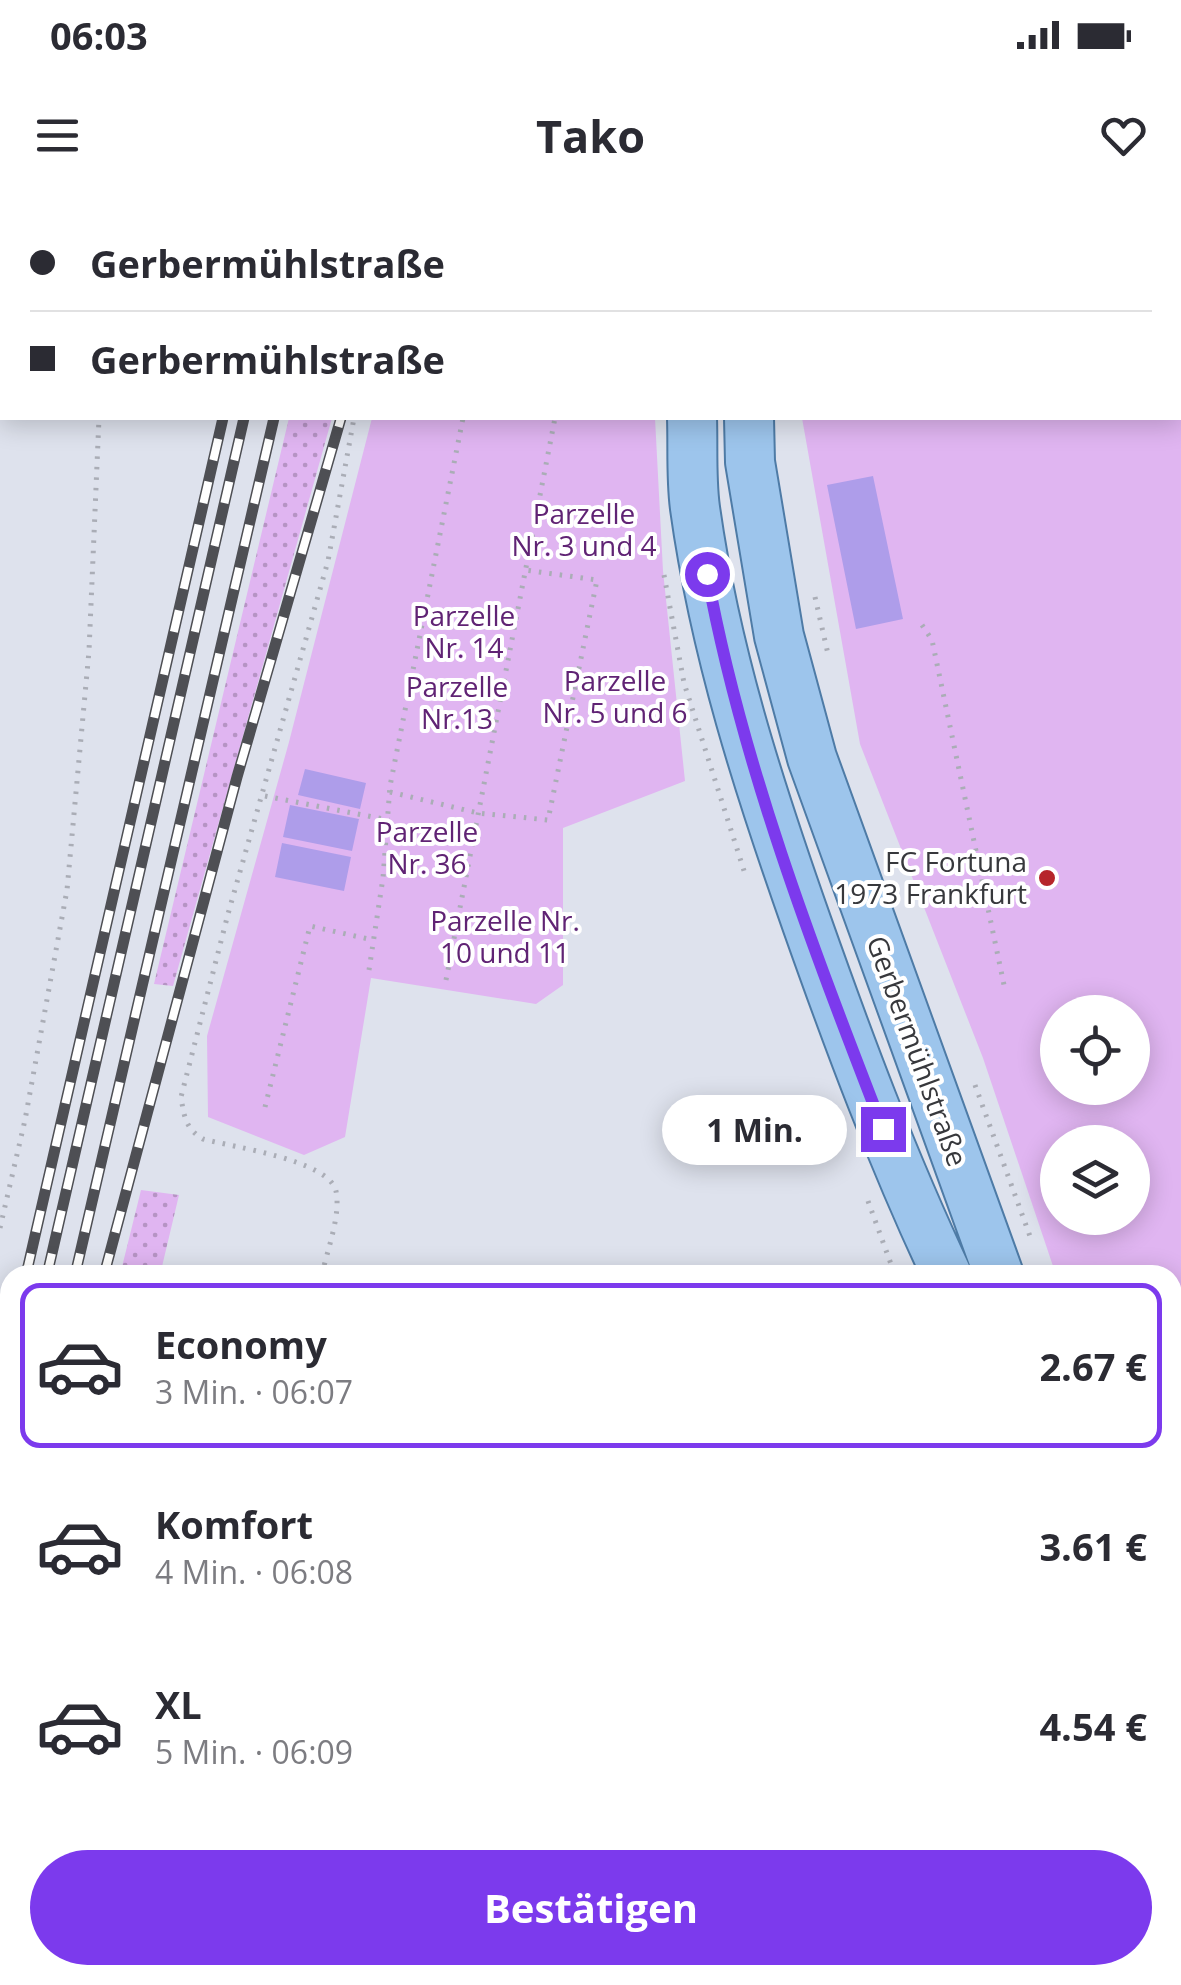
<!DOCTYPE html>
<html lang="de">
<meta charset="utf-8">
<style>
body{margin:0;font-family:"Open Sans",sans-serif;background:#f7f7f7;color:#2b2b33;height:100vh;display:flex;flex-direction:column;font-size:38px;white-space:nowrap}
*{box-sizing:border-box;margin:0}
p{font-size:32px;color:#7c7c81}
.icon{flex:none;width:55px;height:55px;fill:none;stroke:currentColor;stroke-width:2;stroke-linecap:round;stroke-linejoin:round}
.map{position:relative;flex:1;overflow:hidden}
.panel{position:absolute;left:0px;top:1065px;width:1182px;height:720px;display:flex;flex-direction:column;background:#fff;border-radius:30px 30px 0 0;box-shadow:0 5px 25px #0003}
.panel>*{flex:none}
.guide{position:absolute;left:0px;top:0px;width:1182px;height:220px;box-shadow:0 5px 25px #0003;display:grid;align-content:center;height:220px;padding:0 30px;background:#fff}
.fabs{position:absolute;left:1040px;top:795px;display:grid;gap:20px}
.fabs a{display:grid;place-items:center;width:110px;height:110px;border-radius:50%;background:#fff;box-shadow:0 5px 25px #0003;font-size:50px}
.end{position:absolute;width:45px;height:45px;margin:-22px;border:12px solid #7c3aed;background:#fff;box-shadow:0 0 0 5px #fff}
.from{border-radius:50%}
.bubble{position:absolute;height:70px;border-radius:35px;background:#fff;box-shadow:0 5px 25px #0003;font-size:32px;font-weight:700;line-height:70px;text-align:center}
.guide b{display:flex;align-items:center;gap:35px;height:95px;font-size:38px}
.guide b+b{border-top:2px solid #e1e1e2}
.guide i{width:25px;height:25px;background:#2b2b33}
ul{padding:18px 0 0;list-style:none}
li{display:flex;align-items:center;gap:30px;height:165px;margin:0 20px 15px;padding:0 10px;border:5px solid transparent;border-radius:20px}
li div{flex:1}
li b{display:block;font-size:38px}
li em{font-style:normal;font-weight:700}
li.on{border-color:#7c3aed}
li>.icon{width:90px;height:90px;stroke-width:1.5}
.cta{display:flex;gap:20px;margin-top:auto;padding:20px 30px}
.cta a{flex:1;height:115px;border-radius:60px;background:#7c3aed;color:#fff;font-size:40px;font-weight:700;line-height:115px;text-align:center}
.status{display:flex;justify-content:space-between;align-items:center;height:70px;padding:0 50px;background:#fff;direction:ltr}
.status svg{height:28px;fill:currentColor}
header{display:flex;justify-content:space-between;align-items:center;height:130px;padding:0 30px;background:#fff;font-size:45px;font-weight:700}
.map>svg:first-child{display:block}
.grass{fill:url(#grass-dots)}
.green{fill:#e0b5f1;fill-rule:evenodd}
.building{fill:#ae9dea}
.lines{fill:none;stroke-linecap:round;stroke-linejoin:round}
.service-casing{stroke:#abaeb9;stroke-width:20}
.secondary-casing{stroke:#abaeb9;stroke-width:48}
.primary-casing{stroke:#4e7ba6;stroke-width:52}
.path{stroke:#aaadb6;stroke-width:5;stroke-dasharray:2.5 8;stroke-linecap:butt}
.service{stroke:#fff;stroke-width:15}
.secondary{stroke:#fff;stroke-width:42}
.primary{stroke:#9dc5ec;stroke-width:48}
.rail-casing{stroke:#4e4f54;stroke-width:11}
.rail{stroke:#fff;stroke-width:8;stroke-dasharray:22;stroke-linecap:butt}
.route{stroke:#7c3aed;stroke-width:12}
.poi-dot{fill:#b6252b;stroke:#fff;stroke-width:4}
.labels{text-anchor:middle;stroke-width:8;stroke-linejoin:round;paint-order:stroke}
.park-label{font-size:28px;fill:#602374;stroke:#fff}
.poi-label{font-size:28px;fill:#37383c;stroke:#fff;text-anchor:end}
.street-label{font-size:28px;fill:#37383c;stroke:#fff}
</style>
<div class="status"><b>06:03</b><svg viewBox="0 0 49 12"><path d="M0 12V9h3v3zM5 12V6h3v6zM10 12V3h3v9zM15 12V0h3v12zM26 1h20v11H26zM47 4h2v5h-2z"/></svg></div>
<header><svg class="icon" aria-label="menu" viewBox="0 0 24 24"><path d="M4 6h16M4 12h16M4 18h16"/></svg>Tako<svg class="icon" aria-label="heart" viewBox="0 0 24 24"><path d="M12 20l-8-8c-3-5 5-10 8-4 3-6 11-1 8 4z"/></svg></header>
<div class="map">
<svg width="1181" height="1785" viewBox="0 0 1181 1785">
<defs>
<pattern id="grass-dots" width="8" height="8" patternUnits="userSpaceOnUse" patternTransform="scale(2.5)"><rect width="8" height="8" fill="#e0b5f1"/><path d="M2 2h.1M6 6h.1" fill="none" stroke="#b694c4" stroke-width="1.8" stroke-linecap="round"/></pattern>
</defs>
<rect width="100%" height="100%" fill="#dee2ed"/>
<path class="grass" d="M289,218h43l-159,568 -19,-2z
M141,990l38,5 -19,80h-40z
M1181,1224v287l-8,1 -1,-286z
M10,1525v180l-10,42v-181z
M1181,1568v217h-59l2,-10h48v-201z"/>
<path class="green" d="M1181,122v1181l-9,-5v-223h-116l-73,-217 -123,-314 -58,-326h378zM1058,812h74v76h-74zM1058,942h74v76h-74z
M372,218h283l8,153 22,210 -122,47v157l-27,19 -165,-26 -26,159 -41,18 -96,-38 -1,-81 82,-294z"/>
<path class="building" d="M873,276l30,143 -47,10 -29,-144z
M305,569l61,14 -6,26 -62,-14z
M290,605l69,14 -7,32 -69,-14z
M282,643l69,14 -7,34 -69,-14z"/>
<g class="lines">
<g class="service-casing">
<path id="service" d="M423,2l2,-2"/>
</g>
<g class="secondary-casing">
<path id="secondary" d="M582,1785l16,-10
M648,1785l18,-10"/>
</g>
<g class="primary-casing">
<path id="primary" d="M693,2l1,-2
M754,2v-2
M692,218c1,29 -1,61 3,90 20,144 64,280 112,416 42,119 86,237 140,351
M749,218l1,44 29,174 33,122 187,517
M1010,1785l3,-10
M1070,1785l2,-10"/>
</g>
<path class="path" d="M186,0h10
M875,0l9,2
M131,2l1,-2
M1180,80h1
M664,375l20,108 62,194
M815,397l13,57
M922,425l10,15 72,345
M390,592l88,21 70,7 49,-240 -72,-10
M265,596l124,24
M369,770l14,-92 7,-92 73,-368
M446,780l109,-562
M975,885l56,154
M265,907l45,-181 63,14
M868,1001l27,74
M0,1028l25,-108 42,-230 22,-239 10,-233
M322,1075c5,-25 19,-59 14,-84 -7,-31 -104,-44 -133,-52 -17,-10 -19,-22 -22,-42l47,-183 100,-353 26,-143
M1172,1519l9,-1
M163,1785l2,-10
M967,1785l2,-10
M1114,1785l1,-10"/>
<use href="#service" class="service"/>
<use href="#secondary" class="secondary"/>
<use href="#primary" class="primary"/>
<g class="rail-casing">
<path id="rail" d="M273,2l1,-2
M293,2l1,-2
M322,2l1,-2
M391,2v-2
M26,1075l197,-857
M47,1075l197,-857
M75,1075l199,-857
M104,1075l133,-498 104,-359
M0,1188l10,-44
M0,1278l10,-44
M0,1407l10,-43
M0,1500l10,-41"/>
</g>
<use href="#rail" class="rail"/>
</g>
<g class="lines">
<path class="route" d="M707,374c35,191 106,374 176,555"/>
</g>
<circle class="poi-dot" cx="1047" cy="678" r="10"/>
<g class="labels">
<g class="park-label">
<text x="584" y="324">Parzelle<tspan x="584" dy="32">Nr. 3 und 4</tspan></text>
<text x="464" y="426">Parzelle<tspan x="464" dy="32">Nr. 14</tspan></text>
<text x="615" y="491">Parzelle<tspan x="615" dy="32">Nr. 5 und 6</tspan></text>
<text x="457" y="497">Parzelle<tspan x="457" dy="32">Nr.13</tspan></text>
<text x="427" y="642">Parzelle<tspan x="427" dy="32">Nr. 36</tspan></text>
<text x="505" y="731">Parzelle Nr.<tspan x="505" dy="32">10 und 11</tspan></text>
</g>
<g class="poi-label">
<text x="1027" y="672">FC Fortuna<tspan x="1027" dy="32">1973 Frankfurt</tspan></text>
</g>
<g class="street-label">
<text transform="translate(917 851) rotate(70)" y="10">Gerbermühlstraße</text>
</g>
</g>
</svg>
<div class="fabs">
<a><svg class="icon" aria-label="locate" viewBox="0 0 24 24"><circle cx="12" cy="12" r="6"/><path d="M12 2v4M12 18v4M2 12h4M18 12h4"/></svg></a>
<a><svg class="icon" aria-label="layers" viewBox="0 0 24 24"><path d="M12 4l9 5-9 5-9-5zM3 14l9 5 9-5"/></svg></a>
</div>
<i class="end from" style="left:707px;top:374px"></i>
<i class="end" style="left:883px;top:929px"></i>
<div class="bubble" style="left:662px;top:895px;width:185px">1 Min.</div>
<div class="guide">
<b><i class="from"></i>Gerbermühlstraße</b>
<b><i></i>Gerbermühlstraße</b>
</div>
<section class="panel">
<ul>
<li class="on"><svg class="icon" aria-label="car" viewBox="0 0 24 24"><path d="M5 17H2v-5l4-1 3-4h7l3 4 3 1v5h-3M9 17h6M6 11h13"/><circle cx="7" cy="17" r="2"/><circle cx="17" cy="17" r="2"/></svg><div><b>Economy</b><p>3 Min. · 06:07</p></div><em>2.67 €</em></li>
<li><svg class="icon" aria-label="car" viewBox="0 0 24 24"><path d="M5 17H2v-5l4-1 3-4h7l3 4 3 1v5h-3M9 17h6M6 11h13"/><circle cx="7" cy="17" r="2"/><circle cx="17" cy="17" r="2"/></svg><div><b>Komfort</b><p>4 Min. · 06:08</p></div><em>3.61 €</em></li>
<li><svg class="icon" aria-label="car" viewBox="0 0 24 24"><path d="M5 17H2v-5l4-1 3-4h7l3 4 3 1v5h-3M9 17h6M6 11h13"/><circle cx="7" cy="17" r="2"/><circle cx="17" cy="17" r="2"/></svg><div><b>XL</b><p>5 Min. · 06:09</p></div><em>4.54 €</em></li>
</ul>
<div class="cta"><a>Bestätigen</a></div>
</section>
</div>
